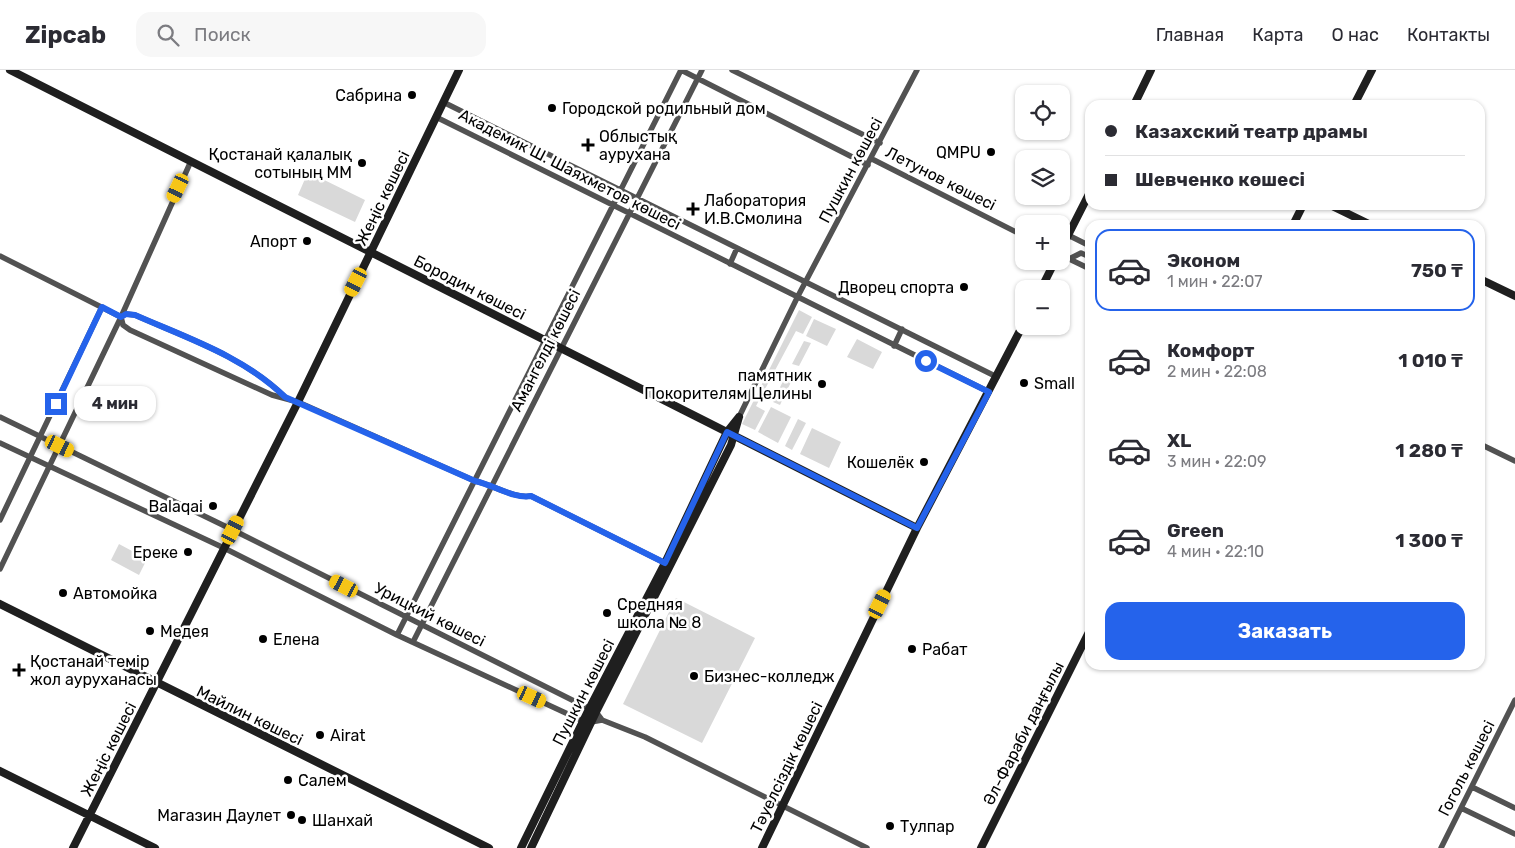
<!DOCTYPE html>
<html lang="ru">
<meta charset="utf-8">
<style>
body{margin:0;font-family:Rubik,sans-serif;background:#f7f7f7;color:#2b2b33;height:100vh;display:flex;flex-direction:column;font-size:19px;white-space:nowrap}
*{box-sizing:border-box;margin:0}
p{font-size:16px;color:#7c7c81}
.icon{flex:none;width:28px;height:28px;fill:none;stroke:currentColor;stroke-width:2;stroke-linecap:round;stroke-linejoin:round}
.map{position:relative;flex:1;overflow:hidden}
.drawer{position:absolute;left:1085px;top:150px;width:400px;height:450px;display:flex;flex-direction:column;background:#fff;border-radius:15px;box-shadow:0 1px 4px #0004}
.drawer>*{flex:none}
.hud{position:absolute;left:1085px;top:30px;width:400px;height:110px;border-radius:15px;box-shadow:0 1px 4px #0004;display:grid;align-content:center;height:110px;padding:0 20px;background:#fff}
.tools{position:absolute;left:1015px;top:15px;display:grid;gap:10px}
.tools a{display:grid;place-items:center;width:55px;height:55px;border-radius:10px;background:#fff;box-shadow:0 1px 4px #0004;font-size:25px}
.end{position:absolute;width:22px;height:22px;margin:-11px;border:6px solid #2563eb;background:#fff;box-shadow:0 0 0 2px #fff}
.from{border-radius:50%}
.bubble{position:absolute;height:35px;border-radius:15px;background:#fff;box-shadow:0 1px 4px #0004;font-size:16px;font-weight:700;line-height:35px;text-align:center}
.car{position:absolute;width:15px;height:30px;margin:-15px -8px;border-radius:6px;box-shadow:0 0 4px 1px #0007;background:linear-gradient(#f5c518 24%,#345 0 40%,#f5c518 0 76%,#345 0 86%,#f5c518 0)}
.hud b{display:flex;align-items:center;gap:18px;height:48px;font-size:19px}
.hud b+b{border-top:1px solid #e1e1e2}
.hud i{width:12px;height:12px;background:#2b2b33}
ul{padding:9px 0 0;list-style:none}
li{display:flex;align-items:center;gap:15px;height:82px;margin:0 10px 8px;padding:0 10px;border:2px solid transparent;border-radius:15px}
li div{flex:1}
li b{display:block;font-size:19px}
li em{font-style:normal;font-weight:700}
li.current{border-color:#2563eb}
li>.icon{width:45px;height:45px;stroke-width:1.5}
.cta{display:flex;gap:10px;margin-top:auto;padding:10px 20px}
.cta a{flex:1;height:58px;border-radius:15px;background:#2563eb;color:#fff;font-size:20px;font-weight:700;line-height:58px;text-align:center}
header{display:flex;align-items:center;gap:30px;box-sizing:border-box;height:70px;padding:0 25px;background:#fff;border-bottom:1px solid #e1e1e2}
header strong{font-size:24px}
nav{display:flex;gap:28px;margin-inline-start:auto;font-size:18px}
.search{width:350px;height:45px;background:#f7f7f7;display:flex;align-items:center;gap:12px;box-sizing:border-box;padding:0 18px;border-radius:15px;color:#7c7c81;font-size:19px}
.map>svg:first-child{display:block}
.green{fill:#d9d9d9}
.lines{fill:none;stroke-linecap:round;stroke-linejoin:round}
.street{stroke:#525252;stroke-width:5.5}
.secondary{stroke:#1f1f1f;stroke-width:8}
.route{stroke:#2563eb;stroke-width:6}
.poi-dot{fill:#000;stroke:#fff;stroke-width:2}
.labels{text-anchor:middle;stroke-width:5;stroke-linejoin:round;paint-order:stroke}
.poi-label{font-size:16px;fill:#000;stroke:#fff;text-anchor:start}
.street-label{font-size:16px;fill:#000;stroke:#fff}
</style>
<header>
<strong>Zipcab</strong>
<div class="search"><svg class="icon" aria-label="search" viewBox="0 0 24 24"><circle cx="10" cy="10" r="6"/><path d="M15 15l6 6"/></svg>Поиск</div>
<nav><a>Главная</a><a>Карта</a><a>О нас</a><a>Контакты</a></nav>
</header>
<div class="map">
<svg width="1515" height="778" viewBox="0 0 1515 778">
<rect width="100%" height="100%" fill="#fff"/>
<path class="green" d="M308,102l57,28 -10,22 -57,-27z
M799,240l13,7 -9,17 -7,-3 -40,75 9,5 -10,19 -13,-6z
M814,249l22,10 -9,17 -21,-10z
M857,269l25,13 -9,17 -26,-12z
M804,271l7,2 -12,23 -7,-2z
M784,309l7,3 -11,23 -7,-3z
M771,337l20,10 -13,26 -20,-11z
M798,349l8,4 -14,27 -7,-4z
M812,358l29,14 -12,26 -29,-14z
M119,474l28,15 -8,16 -28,-15z
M676,528l79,40 -53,105 -79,-39z"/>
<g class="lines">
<path class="street" d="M732,0l148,73
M443,32l554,275
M436,47l553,275
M872,89l152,77
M1068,165l22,11
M1061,185l29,14
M0,186l121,61
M1069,189l12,-6 9,4
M730,194l7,-16
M121,247l2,8 7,5 142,65 26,7 177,79c19,4 39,18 56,15l136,68
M121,247l5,-3 9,1c52,23 108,41 150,82
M894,276l8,-17
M0,347l233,113 363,182 6,8 43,17 222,111
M739,347l59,-121 119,-226
M0,373l224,105 173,87 186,86 8,1 11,-2
M1480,374l35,17
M0,450l102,-213
M0,499l121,-252 70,-156
M397,565l284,-565 187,95
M413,572l289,-572
M1472,717l43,21
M1461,738l54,26
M1441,778l74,-148"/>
<path class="secondary" d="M10,0l907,458
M1134,35l17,-35
M1354,35l18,-35
M1330,135l41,20
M1293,155l10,-20
M1061,179l29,-57
M1480,209l35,17
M1041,219l14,-28
M0,534l489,244
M0,701l155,77
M73,778l225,-446 161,-332
M521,778l68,-139 76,-146 62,-131 12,-15
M531,778l65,-136 135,-267 8,-28
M762,778l155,-320 107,-205
M981,778l109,-218"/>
</g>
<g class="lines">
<path class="route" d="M56,334l46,-97 19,10 5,-3 9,1c52,23 108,41 150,82l190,84c19,4 38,18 56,15l134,67 62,-131 190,96 72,-136 -63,-31"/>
</g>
<g class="poi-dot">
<circle cx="412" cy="25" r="5"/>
<circle cx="552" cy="38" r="5"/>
<path d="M585.5 67.5h5v5h5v5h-5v5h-5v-5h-5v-5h5z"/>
<circle cx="991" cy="82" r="5"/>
<circle cx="362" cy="93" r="5"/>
<path d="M690.5 131.5h5v5h5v5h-5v5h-5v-5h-5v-5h5z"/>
<circle cx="307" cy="171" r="5"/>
<circle cx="964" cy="217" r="5"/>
<circle cx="1024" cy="313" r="5"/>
<circle cx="822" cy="314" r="5"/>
<circle cx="924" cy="392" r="5"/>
<circle cx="213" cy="436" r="5"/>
<circle cx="188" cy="482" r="5"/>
<circle cx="63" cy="523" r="5"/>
<circle cx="607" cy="543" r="5"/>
<circle cx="150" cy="561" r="5"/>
<circle cx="263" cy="569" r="5"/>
<circle cx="912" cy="579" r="5"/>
<path d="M16.5 592.5h5v5h5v5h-5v5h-5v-5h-5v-5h5z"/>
<circle cx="694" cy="606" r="5"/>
<circle cx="320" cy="665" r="5"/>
<circle cx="288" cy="710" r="5"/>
<circle cx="291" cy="745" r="5"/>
<circle cx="302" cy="750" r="5"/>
<circle cx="890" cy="756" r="5"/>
</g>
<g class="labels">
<g class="poi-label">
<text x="402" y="31" text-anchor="end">Сабрина</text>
<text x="562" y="44">Городской родильный дом</text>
<text x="599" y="72">Облыстық<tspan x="599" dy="18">аурухана</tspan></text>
<text x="981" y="88" text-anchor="end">QMPU</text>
<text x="352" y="90" text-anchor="end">Қостанай қалалық<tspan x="352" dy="18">сотының ММ</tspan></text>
<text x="704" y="136">Лаборатория<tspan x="704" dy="18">И.В.Смолина</tspan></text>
<text x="297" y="177" text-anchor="end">Апорт</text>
<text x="954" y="223" text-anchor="end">Дворец спорта</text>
<text x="812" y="311" text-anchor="end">памятник<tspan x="812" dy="18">Покорителям Целины</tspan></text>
<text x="1034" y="319">Small</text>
<text x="914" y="398" text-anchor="end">Кошелёк</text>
<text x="203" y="442" text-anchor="end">Balaqai</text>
<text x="178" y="488" text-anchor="end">Ереке</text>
<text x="73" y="529">Автомойка</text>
<text x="617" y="540">Средняя<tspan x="617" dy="18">школа № 8</tspan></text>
<text x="160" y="567">Медея</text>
<text x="273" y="575">Елена</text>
<text x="922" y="585">Рабат</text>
<text x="30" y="597">Қостанай темір<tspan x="30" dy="18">жол ауруханасы</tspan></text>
<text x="704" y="612">Бизнес-колледж</text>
<text x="330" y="671">Airat</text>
<text x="298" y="716">Салем</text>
<text x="281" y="751" text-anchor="end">Магазин Даулет</text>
<text x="312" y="756">Шанхай</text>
<text x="900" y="762">Тулпар</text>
</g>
<g class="street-label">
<text transform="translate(570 99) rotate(27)" y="6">Академик Ш. Шаяхметов көшесі</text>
<text transform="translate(850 100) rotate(-62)" y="6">Пушкин көшесі</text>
<text transform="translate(941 108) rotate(27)" y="6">Летунов көшесі</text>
<text transform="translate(382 128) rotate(-64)" y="6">Жеңіс көшесі</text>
<text transform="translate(470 217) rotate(27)" y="6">Бородин көшесі</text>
<text transform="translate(545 280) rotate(-63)" y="6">Амангелді көшесі</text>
<text transform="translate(430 544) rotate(27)" y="6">Урицкий көшесі</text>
<text transform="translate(583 622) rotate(-63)" y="6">Пушкин көшесі</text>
<text transform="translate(250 645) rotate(26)" y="6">Майлин көшесі</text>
<text transform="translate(1023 663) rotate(-63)" y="6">Әл-Фараби даңғылы</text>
<text transform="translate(108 679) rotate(-63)" y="6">Жеңіс көшесі</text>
<text transform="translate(786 697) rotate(-64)" y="6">Тәуелсіздік көшесі</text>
<text transform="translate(1466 698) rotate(-63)" y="6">Гоголь көшесі</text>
</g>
</g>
</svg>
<div class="tools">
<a><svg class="icon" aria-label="locate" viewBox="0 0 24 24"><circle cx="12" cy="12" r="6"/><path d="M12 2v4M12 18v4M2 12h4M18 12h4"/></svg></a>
<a><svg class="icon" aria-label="layers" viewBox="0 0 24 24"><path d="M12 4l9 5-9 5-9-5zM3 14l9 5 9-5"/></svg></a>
<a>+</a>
<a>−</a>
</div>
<i class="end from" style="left:926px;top:291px"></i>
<i class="end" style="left:56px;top:334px"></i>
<div class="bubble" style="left:74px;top:316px;width:82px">4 мин</div>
<i class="car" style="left:178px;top:118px;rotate:205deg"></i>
<i class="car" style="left:356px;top:212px;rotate:207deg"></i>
<i class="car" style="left:60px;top:376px;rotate:116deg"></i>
<i class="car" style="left:233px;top:460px;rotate:27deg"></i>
<i class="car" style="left:344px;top:516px;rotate:297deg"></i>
<i class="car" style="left:880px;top:534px;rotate:26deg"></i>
<i class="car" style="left:532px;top:627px;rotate:115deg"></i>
<div class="hud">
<b><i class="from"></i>Казахский театр драмы</b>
<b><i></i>Шевченко көшесі</b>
</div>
<section class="drawer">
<ul>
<li class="current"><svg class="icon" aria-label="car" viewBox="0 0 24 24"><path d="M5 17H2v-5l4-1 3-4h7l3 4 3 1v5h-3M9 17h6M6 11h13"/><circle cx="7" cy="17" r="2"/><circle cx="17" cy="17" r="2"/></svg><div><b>Эконом</b><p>1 мин · 22:07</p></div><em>750 ₸</em></li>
<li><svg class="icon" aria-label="car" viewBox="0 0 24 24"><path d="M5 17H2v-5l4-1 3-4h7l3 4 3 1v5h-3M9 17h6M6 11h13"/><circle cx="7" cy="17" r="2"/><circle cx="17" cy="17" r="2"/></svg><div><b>Комфорт</b><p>2 мин · 22:08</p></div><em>1 010 ₸</em></li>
<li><svg class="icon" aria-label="car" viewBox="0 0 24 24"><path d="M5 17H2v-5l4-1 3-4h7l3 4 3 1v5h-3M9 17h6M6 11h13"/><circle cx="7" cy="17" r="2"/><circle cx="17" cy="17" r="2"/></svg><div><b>XL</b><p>3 мин · 22:09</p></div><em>1 280 ₸</em></li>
<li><svg class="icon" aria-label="car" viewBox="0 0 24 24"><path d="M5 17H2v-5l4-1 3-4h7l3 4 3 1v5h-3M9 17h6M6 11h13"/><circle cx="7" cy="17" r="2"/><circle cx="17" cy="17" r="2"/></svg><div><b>Green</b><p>4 мин · 22:10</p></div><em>1 300 ₸</em></li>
</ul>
<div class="cta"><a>Заказать</a></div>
</section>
</div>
